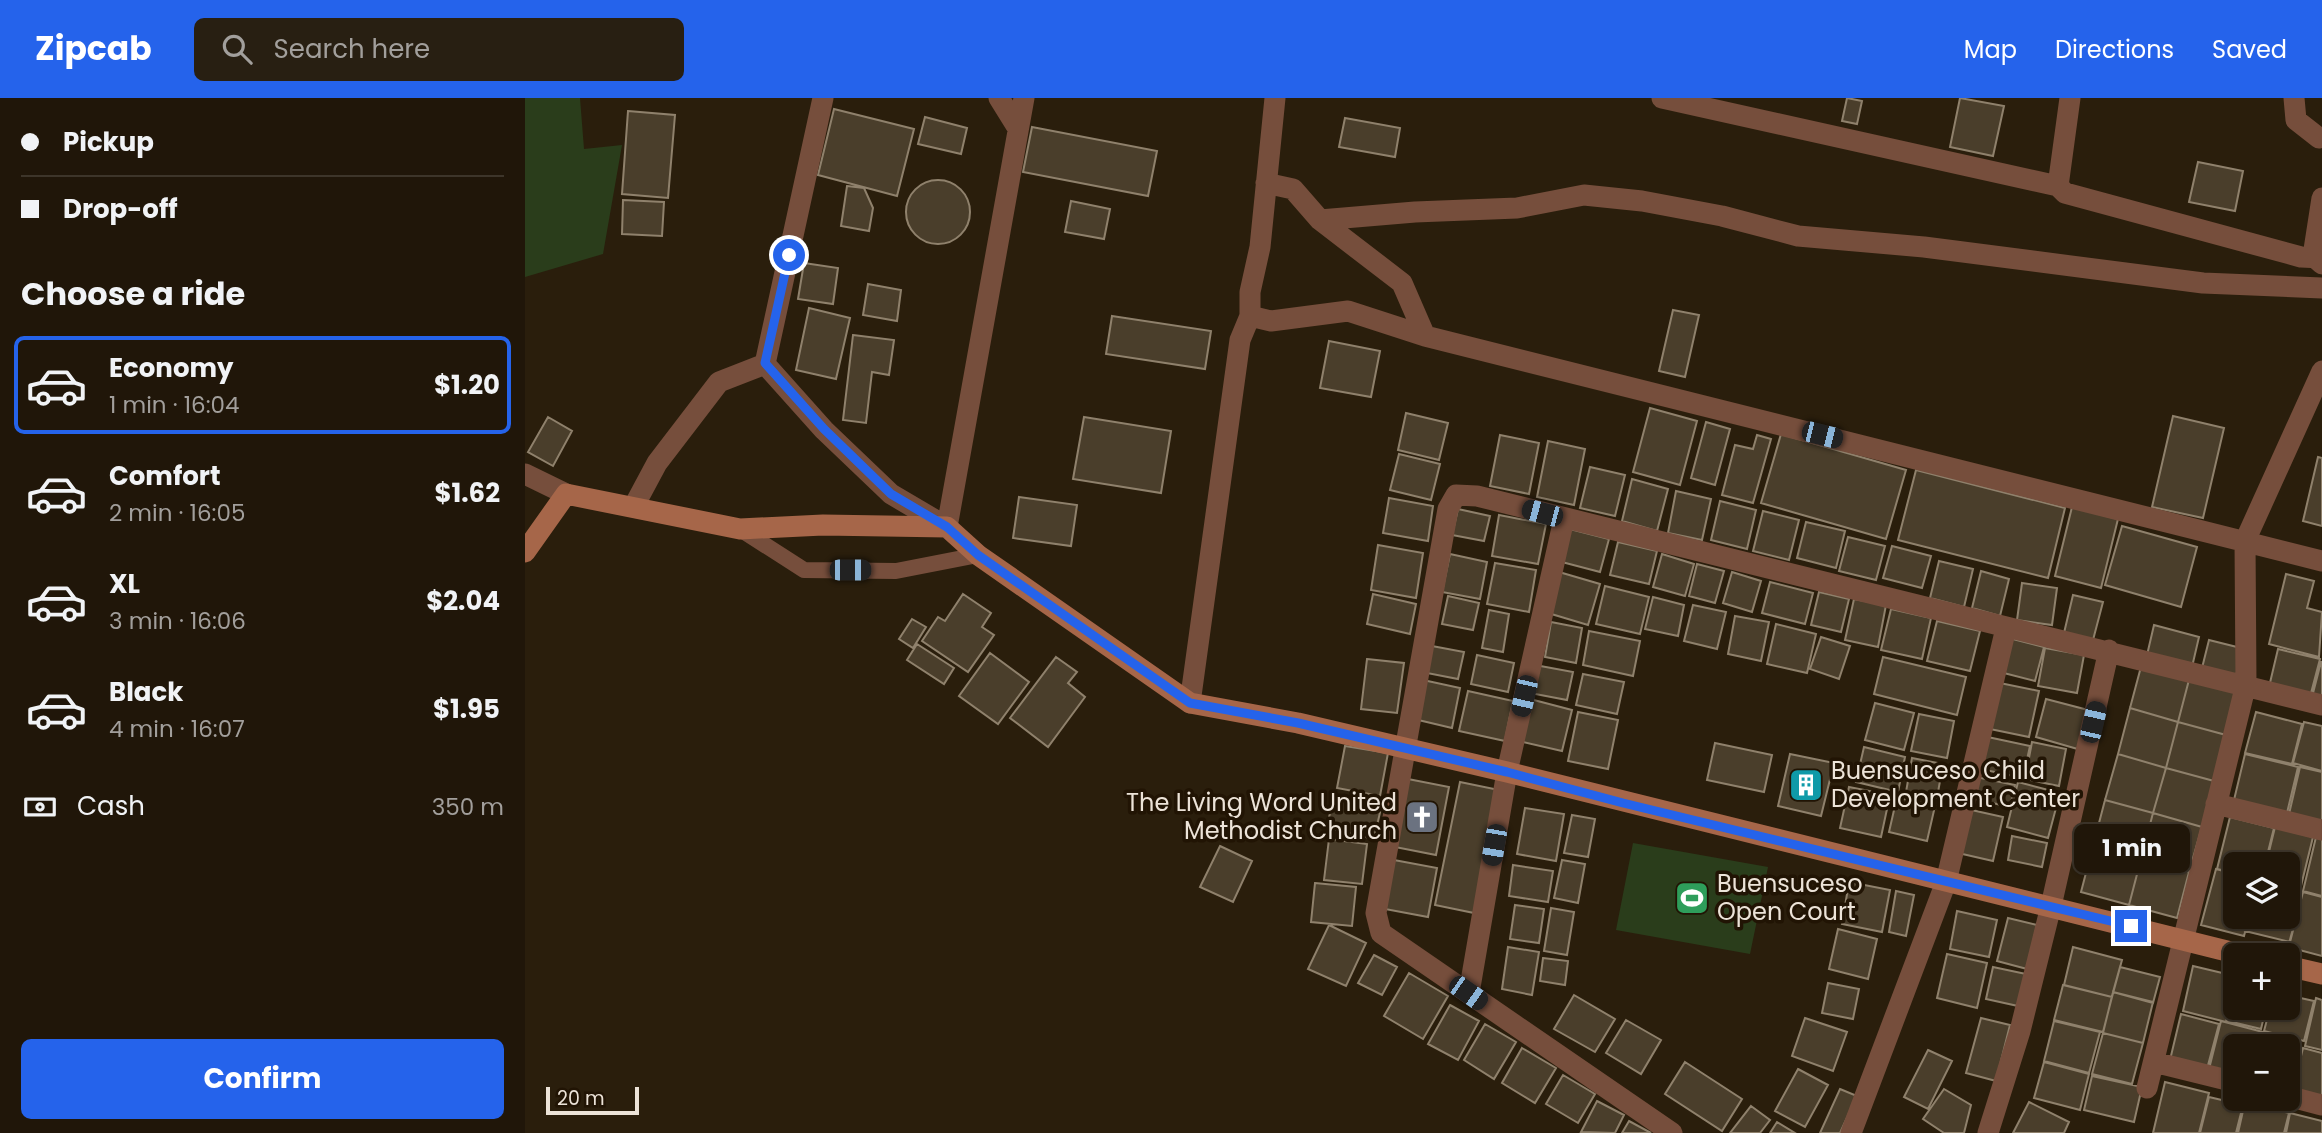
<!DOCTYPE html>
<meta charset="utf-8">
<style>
body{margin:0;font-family:Poppins,sans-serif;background:#281f12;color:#f1f3f6;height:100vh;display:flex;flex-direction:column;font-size:26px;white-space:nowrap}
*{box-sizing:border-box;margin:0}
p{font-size:23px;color:#a29f9c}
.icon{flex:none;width:38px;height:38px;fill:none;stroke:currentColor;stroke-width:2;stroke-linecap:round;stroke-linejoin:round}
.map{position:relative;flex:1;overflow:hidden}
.side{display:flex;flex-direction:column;background:#201609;width:525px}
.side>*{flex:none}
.hud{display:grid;align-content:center;height:154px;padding:0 21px;background:#201609}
.buttons{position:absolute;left:1698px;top:754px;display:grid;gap:14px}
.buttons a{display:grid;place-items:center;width:77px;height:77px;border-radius:10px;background:#201609;box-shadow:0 2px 5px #0004,0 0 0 2px #3d352a;font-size:35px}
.scale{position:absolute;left:21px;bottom:18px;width:93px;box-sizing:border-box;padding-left:7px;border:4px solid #ece3d8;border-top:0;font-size:19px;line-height:24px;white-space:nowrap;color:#ece3d8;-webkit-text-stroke:5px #211404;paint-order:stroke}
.end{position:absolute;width:32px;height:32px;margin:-16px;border:9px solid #2563eb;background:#fff;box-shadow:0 0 0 4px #fff}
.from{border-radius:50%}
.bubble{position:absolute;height:49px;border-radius:10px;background:#201609;box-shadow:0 2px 5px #0004,0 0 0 2px #3d352a;font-size:23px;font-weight:700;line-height:49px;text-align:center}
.car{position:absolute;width:21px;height:42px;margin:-21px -10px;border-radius:9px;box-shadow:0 0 5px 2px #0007;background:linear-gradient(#222 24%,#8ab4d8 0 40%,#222 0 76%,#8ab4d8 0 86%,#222 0)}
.hud b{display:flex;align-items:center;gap:24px;height:66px;font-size:26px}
.hud b+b{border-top:2px solid #3d352a}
.hud i{width:18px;height:18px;background:#f1f3f6}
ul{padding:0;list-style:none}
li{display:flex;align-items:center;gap:21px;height:98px;margin:0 14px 10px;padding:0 7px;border:4px solid transparent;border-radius:10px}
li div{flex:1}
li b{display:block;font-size:26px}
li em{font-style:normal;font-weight:700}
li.current{border-color:#2563eb}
li>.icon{width:63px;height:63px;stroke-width:1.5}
h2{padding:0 21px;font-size:32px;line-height:84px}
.pay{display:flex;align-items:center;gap:18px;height:77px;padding:0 21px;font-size:26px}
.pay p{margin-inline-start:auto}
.primary-button{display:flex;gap:14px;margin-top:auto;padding:14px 21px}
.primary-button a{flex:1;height:80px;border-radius:10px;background:#2563eb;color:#fff;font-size:28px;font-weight:700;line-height:80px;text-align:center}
header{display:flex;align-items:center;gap:42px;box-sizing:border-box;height:98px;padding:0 35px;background:#2563eb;color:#fff}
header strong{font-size:33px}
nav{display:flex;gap:38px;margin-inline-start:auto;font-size:24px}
.search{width:490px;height:63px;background:#281f12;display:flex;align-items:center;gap:18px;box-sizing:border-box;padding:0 24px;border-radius:10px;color:#a29f9c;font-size:26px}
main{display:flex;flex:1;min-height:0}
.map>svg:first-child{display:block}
.green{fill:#2a3d1b}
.building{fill:#4a3e2b;stroke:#8f816c;stroke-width:2}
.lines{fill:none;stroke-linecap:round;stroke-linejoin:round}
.lane{stroke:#764e3c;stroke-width:16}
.street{stroke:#764e3c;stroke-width:21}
.secondary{stroke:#a66649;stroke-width:21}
.route{stroke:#2563eb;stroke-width:9}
.labels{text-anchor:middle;stroke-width:7;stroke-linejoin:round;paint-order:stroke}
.poi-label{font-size:24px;fill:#ece3d8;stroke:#211404;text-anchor:start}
</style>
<header>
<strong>Zipcab</strong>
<div class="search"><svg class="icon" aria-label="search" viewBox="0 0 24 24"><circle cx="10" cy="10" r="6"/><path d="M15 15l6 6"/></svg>Search here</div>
<nav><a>Map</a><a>Directions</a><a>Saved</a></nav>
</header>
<main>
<section class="side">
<div class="hud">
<b><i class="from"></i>Pickup</b>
<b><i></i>Drop-off</b>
</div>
<h2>Choose a ride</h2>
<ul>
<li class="current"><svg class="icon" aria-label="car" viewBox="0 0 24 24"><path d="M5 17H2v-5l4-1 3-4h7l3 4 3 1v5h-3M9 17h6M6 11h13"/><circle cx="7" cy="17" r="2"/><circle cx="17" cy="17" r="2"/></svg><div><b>Economy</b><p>1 min · 16:04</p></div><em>$1.20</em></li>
<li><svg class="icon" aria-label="car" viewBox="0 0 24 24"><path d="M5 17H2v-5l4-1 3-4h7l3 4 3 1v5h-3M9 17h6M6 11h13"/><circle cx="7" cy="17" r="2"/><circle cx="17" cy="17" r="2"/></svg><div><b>Comfort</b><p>2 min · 16:05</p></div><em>$1.62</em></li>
<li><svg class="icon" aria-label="car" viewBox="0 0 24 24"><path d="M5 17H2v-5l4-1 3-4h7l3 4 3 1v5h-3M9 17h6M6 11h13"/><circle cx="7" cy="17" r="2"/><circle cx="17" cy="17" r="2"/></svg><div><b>XL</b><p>3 min · 16:06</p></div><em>$2.04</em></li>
<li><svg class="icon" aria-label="car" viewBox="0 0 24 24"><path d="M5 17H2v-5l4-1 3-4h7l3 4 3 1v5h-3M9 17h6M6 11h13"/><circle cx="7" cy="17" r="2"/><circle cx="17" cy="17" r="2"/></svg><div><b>Black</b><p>4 min · 16:07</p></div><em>$1.95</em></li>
</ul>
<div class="pay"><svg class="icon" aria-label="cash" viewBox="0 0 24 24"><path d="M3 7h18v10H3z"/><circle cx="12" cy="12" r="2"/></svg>Cash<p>350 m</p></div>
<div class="primary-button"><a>Confirm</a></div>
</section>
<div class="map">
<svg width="1797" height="1035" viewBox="0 0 1797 1035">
<rect width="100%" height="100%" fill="#2a1e0c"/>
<path class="green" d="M0,0h55l4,51 38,-4 -19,109 -78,23z
M1108,745l135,24 -18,87 -134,-24z"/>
<path class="building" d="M1322,0l15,3 -5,23 -15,-3z
M1435,0l44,8 -11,50 -43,-9z
M309,11l80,20 -17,67 -79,-21z
M103,13l47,4 -7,83 -46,-4z
M400,19l42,11 -6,26 -43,-10z
M820,20l55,10 -5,29 -56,-10z
M507,29l125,24 -9,45 -125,-24z
M1673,64l45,9 -8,40 -46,-9z
M381 114a32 32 0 1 1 64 0a32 32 0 1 1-64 0Z
M322,88l17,2 9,20 -4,23 -28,-5z
M98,102l41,2 -2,34 -40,-2z
M546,103l39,8 -6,30 -39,-7z
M279,165l34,5 -5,36 -35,-5z
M343,186l33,6 -4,31 -34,-6z
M284,210l41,10 -14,61 -40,-9z
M1148,212l26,5 -14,62 -26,-6z
M587,218l99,15 -6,38 -99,-15z
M328,237l41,5 -5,35 -17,-3 -6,51 -23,-3z
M804,243l51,10 -9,46 -51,-9z
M1125,310l47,13 -17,64 -47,-13z
M881,315l42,10 -9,37 -41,-10z
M1648,318l51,12 -21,90 -51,-11z
M23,319l24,14 -19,35 -25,-14z
M559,319l87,14 -10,62 -88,-14z
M1181,324l24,7 -15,56 -24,-7z
M1256,336l125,36 -20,69 -125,-36z
M975,337l39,8 -10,51 -39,-8z
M1232,337l14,4 -18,64 -31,-8 13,-50 18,4z
M1023,343l37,8 -11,56 -37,-8z
M874,356l41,10 -9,36 -41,-10z
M1793,359l4,1v68l-19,-5z
M1065,369l35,8 -10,41 -35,-8z
M1391,372l149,38 -17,70 -150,-38z
M1107,381l36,10 -11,42 -35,-10z
M1151,393l35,8 -9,41 -34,-7z
M494,399l58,8 -6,41 -58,-8z
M864,400l44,8 -5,35 -45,-8z
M1195,403l36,9 -9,39 -36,-9z
M1547,409l46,12 -17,69 -46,-12z
M933,411l32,7 -6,25 -32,-6z
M1238,413l36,9 -10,40 -36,-9z
M974,417l47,9 -8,40 -46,-8z
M1281,424l39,9 -9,37 -39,-10z
M1597,428l75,21 -16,60 -76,-22z
M1041,430l43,11 -9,33 -42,-11z
M1323,439l37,9 -9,34 -37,-9z
M1093,444l39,9 -8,33 -39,-9z
M853,447l45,8 -7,45 -45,-8z
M1367,448l39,10 -9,32 -39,-10z
M925,456l37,8 -7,37 -38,-7z
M1137,456l32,10 -9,32 -32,-9z
M1414,463l34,8 -9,38 -34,-9z
M970,465l41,7 -7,42 -42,-8z
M1172,466l27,7 -9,32 -26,-7z
M1456,473l28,8 -9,37 -28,-8z
M1034,474l41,12 -12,41 -40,-12z
M1207,474l29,9 -9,31 -29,-9z
M1761,476l28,7 -7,27 15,4 -3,45 -50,-13z
M1245,484l43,11 -8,31 -43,-11z
M1497,485l35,5 -5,37 -35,-5z
M1080,488l44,11 -9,37 -44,-10z
M1294,494l30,7 -8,33 -30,-7z
M438,496l28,19 -9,14 12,8 -26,37 -46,-31 16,-24 7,4z
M848,496l43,10 -6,30 -43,-10z
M1548,497l30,7 -10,38 -29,-7z
M923,498l31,7 -6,27 -31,-6z
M1128,499l31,8 -6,31 -33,-7z
M1329,501l32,6 -8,42 -33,-7z
M1168,507l33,7 -9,37 -33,-8z
M1366,511l40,9 -9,41 -41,-9z
M964,512l20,4 -6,38 -21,-4z
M1210,518l34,6 -8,39 -33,-7z
M387,521l14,8 -13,21 -14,-9z
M1412,523l43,10 -10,40 -43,-10z
M1026,524l31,6 -6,35 -31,-6z
M1251,526l40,10 -9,39 -40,-9z
M1629,527l45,12 -7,30 -45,-12z
M1064,533l51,10 -7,35 -50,-11z
M1296,539l29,9 -11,33 -29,-10z
M1480,539l39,10 -9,34 -39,-10z
M1684,542l36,9 -7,28 -36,-9z
M392,546l37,24 -10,16 -37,-24z
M907,548l32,6 -6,27 -31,-6z
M1520,550l39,7 -7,38 -39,-7z
M1753,551l42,10 -10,38 -41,-10z
M465,555l39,29 -31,42 -39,-28z
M952,557l37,8 -6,29 -37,-8z
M531,559l21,15 -9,11 17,14 -37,50 -38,-29z
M1358,559l83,20 -9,38 -83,-21z
M842,561l37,4 -7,50 -36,-4z
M1796,564h1v37l-10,-2z
M1617,565l48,13 -12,46 -48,-14z
M1010,567l38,7 -6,28 -37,-7z
M1058,576l41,8 -7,32 -41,-9z
M1665,578l49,13 -13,46 -48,-13z
M898,582l37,8 -8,40 -38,-9z
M1470,584l44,9 -10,46 -44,-9z
M943,593l45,10 -8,40 -46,-10z
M1005,601l42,11 -10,41 -43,-10z
M1521,601l46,12 -11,39 -45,-13z
M1350,605l39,10 -10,37 -39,-10z
M1605,610l48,14 -12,46 -48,-14z
M1053,614l40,8 -10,49 -40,-8z
M1731,614l46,12 -10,40 -47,-11z
M1394,616l35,7 -7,37 -36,-7z
M1653,624l48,13 -12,46 -48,-13z
M1779,624l18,4v45l-29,-8z
M1458,638l47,10 -7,32 -47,-10z
M1507,644l34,7 -7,37 -34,-7z
M1190,645l57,12 -8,37 -57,-12z
M820,648l43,7 -8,43 -43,-8z
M1339,649l41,10 -7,35 -42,-10z
M1265,656l44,9 -13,53 -43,-10z
M1593,656l48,14 -13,45 -48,-13z
M1720,656l53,13 -11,46 -53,-13z
M1387,660l31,6 -6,34 -31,-6z
M1775,669l22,5v49l-33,-7z
M1641,670l48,13 -12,46 -49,-14z
M1446,678l44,9 -5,22 -44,-10z
M883,681l41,8 -13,68 -41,-8z
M935,684l39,8 -25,123 -39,-8z
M1493,684l42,11 -12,45 -41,-11z
M1324,689l41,8 -9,42 -41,-9z
M808,699l48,11 -7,31 -47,-11z
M1372,699l38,9 -8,35 -38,-9z
M1580,702l48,13 -12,46 -48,-13z
M1000,710l39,6 -8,47 -39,-7z
M1442,711l36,8 -10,44 -35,-8z
M1628,715l49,14 -13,45 -48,-13z
M1047,717l23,4 -7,38 -24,-4z
M1705,719l44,11 -9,36h-30v9l-18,-4z
M1750,729l38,10 -13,53 -13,-3v-23h-21z
M1487,738l35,7 -5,24 -34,-7z
M1791,739l6,2v57l-19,-5z
M804,741l38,5 -5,40 -38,-4z
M695,748l32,15 -19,41 -33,-15z
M1568,748l48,13 -12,46 -48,-13z
M1616,761l48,13 -12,46 -48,-13z
M869,762l43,8 -9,49 -43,-8z
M1037,762l23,4 -7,39 -24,-5z
M988,767l40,6 -5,31 -39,-6z
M1691,771l19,5v43h14l-5,19 -43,-11z
M1324,784l41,8 -8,42 -40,-8z
M790,785l41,4 -4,39 -41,-4z
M1762,790l16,4 -13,50 -45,-11 4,-14h38z
M1371,793l18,4 -8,41 -17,-4z
M1778,794l19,5v59l-34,-9z
M990,807l29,4 -5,34 -29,-4z
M1026,810l23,4 -7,43 -23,-4z
M1432,813l40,9 -8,37 -39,-8z
M1483,820l29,7 -10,44 -30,-8z
M804,827l37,18 -20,43 -38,-17z
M1313,831l39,10 -9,40 -39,-10z
M983,849l31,5 -7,43 -30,-6z
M1548,849l49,13 -10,37 -48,-12z
M1422,856l40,9 -10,45 -40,-10z
M849,857l23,12 -15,28 -24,-12z
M1018,860l25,3 -3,24 -25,-4z
M1668,868l42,10 -9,46 -43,-11z
M1468,869l33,7 -8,32 -32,-7z
M1595,869l40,10 -7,26 -40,-11z
M884,875l39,23 -25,43 -39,-23z
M1303,885l31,6 -6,30 -31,-6z
M1538,887l49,12 -9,35 -49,-12z
M1588,894l40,10 -10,41 -40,-10z
M1710,895v15h31l-5,21 -33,-8z
M1049,897l41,24 -20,33 -41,-23z
M1762,897l27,6 -10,40 -40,-10 6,-23h17z
M1791,900l6,2v50l-17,-4z
M925,907l29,16 -21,39 -30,-16z
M1656,916l38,10 -12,45 -37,-9z
M1280,920l42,14 -14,39 -41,-15z
M1456,920l29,7 -14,56 -30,-8z
M1101,922l35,20 -20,34 -35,-21z
M1529,923l46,11 -11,41 -45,-12z
M1696,923l42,11 -3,14h-25v29l-26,-6z
M960,926l31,18 -22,37 -30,-19z
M1578,935l40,10 -11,41 -40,-10z
M997,950l34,20 -21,35 -33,-20z
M1778,950l19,5v47l-30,-7z
M1403,952l24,11 -24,48 -24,-12z
M1762,957l10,2 -7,30h-3z
M1160,964l57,37 -20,32 -57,-37z
M1519,964l45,12 -9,36 -46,-12z
M1273,971l30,16 -23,42 -30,-16z
M1038,977l32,19 -17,29 -32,-19z
M1567,978l50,11 -8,35 -50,-12z
M1640,984l44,11 -10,40h-46z
M1315,991l17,7 -17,37h-20z
M1419,991l27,16 -7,28h-20l-21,-14z
M1684,999l34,8 -7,28h-36z
M1072,1003l27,14 -9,18 -34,-1z
M1504,1004l40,20 -5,11h-51z
M1720,1004l44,11 -5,20h-46z
M1226,1008l19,14 -10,13h-30z
M1765,1015l32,8v12h-36z
M1104,1023l22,12h-29z
M1252,1024l18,11h-25z"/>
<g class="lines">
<path class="lane" d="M215,431l64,41 92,1 82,-16"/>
<path class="street" d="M474,0l18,29
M1137,0l396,88 7,7 236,64 21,1
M1769,0l2,22 23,18
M741,85l27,6 27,31 82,63 23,53
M1533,88l12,-88
M1797,100l-9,58 9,8
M795,122l95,-8 102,-4 67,-13 58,6 80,15 76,20 126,11 279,36 119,5
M725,218l21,5 77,-10 77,25 897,225
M240,266l58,-266
M0,376l41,20
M109,408l23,-43 62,-81 46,-18 59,66 67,64 56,33 77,-429
M665,605l50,-363 10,-24v-24l10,-45 15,-149
M1691,706l106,26
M944,895l38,-221 57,-253
M1629,964l81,20
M1622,990l99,-404 -1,-143 77,-170
M1762,998l35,9
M1147,1035l-291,-200 -5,-20 72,-404 8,-14 21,1 845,209
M1326,1035l95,-251 60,-254
M1463,1035l32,-102 31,-125 58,-256"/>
<path class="secondary" d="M0,454l41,-58 174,35 83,-4 124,2 31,28 212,148 108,20 209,49 740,184
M1762,868l35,8"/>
</g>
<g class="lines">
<path class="route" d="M264,157l-24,108 59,66 67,65 56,33 31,28 212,148 108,20 209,49 116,31 508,123"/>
</g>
<defs>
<g id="building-square" transform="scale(1.75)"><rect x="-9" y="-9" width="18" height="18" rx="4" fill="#0f9aa8" stroke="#211404"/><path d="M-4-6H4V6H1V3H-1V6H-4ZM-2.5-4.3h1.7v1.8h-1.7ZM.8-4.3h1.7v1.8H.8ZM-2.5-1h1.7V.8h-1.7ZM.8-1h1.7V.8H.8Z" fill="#fff"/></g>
<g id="church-square" transform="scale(1.75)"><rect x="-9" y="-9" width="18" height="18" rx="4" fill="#6b7280" stroke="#211404"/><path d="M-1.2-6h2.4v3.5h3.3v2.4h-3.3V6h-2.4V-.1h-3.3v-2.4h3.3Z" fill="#fff"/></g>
<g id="stadium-square" transform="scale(1.75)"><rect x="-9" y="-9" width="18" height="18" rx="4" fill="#2e9e5b" stroke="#211404"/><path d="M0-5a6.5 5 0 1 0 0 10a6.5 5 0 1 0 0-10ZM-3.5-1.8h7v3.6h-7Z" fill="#fff"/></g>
</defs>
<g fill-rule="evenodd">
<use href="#building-square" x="1281" y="687"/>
<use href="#church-square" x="897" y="719"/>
<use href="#stadium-square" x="1167" y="800"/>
</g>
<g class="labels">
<g class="poi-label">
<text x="1306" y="681">Buensuceso Child<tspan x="1306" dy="28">Development Center</tspan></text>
<text x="872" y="713" text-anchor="end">The Living Word United<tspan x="872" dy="28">Methodist Church</tspan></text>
<text x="1192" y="794">Buensuceso<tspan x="1192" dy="28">Open Court</tspan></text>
</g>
</g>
</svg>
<div class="buttons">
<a><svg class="icon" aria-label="layers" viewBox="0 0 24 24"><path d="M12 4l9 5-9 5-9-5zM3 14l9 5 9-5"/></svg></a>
<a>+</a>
<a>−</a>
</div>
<div class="scale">20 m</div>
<i class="end from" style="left:264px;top:157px"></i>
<i class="end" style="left:1606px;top:828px"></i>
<div class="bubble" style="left:1549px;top:726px;width:116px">1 min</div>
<i class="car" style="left:1297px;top:337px;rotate:104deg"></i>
<i class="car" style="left:1017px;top:415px;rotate:285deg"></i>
<i class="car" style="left:325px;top:472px;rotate:90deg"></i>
<i class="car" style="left:999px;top:598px;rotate:193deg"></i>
<i class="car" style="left:1568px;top:624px;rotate:13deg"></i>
<i class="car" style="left:969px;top:747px;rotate:190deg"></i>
<i class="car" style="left:943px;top:895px;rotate:125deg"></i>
</div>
</main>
